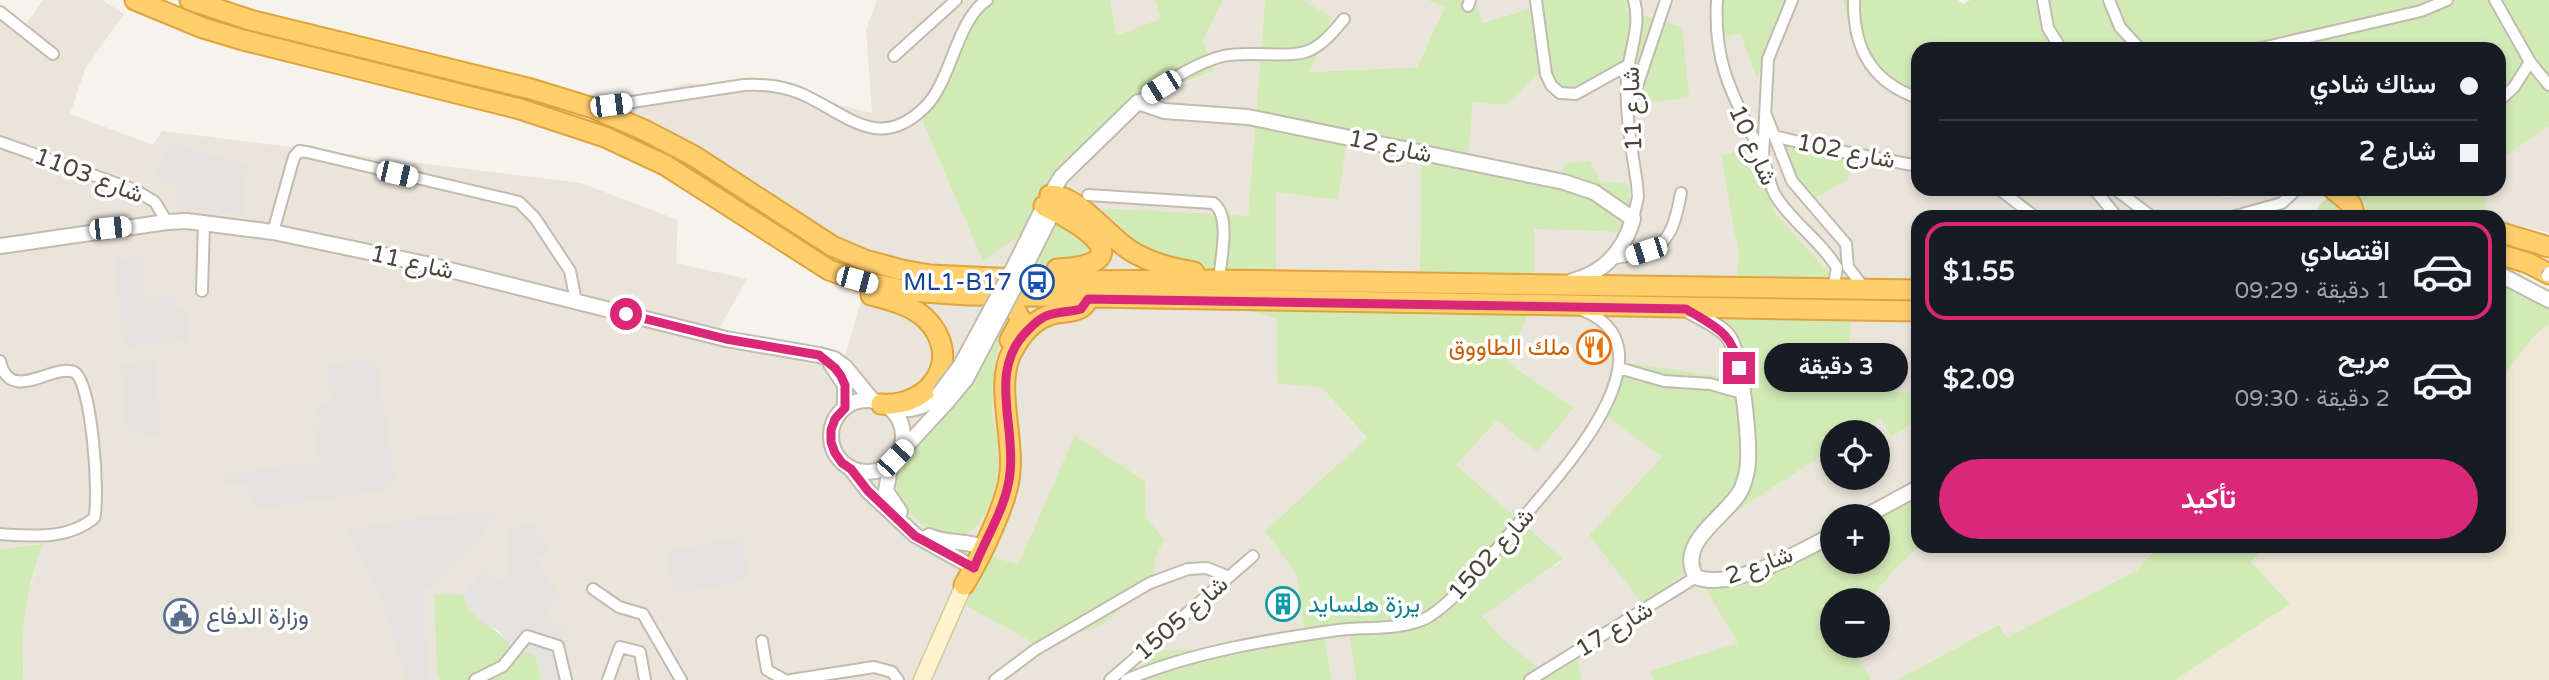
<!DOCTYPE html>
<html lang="ar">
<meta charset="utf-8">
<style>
body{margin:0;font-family:"Varela Round",Vazirmatn,sans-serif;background:#242831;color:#f1f3f6;direction:rtl;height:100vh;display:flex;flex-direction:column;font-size:26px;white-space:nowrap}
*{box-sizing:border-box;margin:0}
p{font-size:23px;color:#9ea1a6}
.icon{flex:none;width:38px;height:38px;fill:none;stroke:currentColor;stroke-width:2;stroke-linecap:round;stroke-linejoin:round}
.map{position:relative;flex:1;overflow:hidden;direction:ltr}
.panel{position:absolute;left:1911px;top:210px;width:595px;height:343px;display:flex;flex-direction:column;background:#171b24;border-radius:21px;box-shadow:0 4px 10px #0003;direction:rtl}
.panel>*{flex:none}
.top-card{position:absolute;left:1911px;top:42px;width:595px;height:154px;border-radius:21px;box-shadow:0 4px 10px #0003;direction:rtl;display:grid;align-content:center;height:154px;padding:0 28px;background:#171b24}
.fabs{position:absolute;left:1820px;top:420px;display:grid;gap:14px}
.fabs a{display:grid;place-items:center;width:70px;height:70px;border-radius:50%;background:#171b24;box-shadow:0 4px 10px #0003;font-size:35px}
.end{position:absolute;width:32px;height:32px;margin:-16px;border:9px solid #db2777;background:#fff;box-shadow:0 0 0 4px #fff}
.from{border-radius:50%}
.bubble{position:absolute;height:49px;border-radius:24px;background:#171b24;box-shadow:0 4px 10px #0003;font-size:23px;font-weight:700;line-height:49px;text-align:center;direction:rtl}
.car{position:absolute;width:21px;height:42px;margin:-21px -10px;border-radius:9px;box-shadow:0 0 5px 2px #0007;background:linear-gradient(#fff 24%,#345 0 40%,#fff 0 76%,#345 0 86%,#fff 0)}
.top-card b{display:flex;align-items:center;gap:24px;height:66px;font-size:26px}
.top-card b+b{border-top:2px solid #363941}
.top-card i{width:18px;height:18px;background:#f1f3f6}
ul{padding:12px 0 0;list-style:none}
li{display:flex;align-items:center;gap:21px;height:98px;margin:0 14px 10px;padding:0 14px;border:4px solid transparent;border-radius:21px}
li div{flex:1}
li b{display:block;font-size:26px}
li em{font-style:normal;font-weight:700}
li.on{border-color:#db2777}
li>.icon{width:63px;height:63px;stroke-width:1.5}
.button{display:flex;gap:14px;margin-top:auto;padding:14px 28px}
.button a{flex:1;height:80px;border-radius:42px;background:#db2777;color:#fff;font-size:28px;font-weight:700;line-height:80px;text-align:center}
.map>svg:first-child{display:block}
.residential{fill:#eae5da}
.education{fill:#efe8d6}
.green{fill:#d2eab5;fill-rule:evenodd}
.parking{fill:#e5e3e0}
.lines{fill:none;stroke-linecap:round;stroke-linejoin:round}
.minor-casing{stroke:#c2bbae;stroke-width:14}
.tertiary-casing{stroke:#c2bbae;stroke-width:18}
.secondary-casing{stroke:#d6c79b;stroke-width:19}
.motorway-casing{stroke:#e0a43c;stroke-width:23}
.minor{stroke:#fff;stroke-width:10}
.tertiary{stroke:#fff;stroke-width:14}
.secondary{stroke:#fff3cd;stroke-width:16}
.motorway{stroke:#ffcf6e;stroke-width:19}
.minor-bridge-casing{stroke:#c2bbae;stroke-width:14;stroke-linecap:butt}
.tertiary-bridge-casing{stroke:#c2bbae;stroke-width:18;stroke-linecap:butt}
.minor-bridge{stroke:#fff;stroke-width:10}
.tertiary-bridge{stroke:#fff;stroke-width:14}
.route{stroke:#db2777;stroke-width:9}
.labels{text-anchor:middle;stroke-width:7;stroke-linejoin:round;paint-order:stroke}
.street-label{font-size:24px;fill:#4b4439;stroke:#fff}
.transit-label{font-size:24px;fill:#164399;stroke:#fff;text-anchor:end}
.food-label{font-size:24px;fill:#c56008;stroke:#fff;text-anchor:end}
.culture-label{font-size:24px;fill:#0d838f;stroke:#fff;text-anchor:start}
.service-label{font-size:24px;fill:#4e5e75;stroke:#fff;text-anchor:start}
</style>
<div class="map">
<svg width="2549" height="680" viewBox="0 0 2549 680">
<rect width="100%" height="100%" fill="#f6f3ec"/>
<path class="residential" d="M43,0h59l22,14 -39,55 -15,45 83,31 9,-14 419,52 97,37 -2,43 71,16 -35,62 133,15 20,-68 -283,-178 106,-27 84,5 100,25 -6,-84 11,-29h108l-63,120 61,141 44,-30 49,-62 37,-42 46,-33 55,-23 -11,-31 20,-40h42l-17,217 -146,-9 87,85 89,26 -1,63 45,6 45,51 -102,92 32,45 7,51 44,-1 8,54h-24l-8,-45 -113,14 -56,1 -24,30h-589l-7,-25 -19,2 -17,-26 -16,-8 -14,-13 -35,-16 3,82 4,4h-417l-2,-40 5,-39 15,-57 -42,5v-534l25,10z
M1110,0h45l7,19 -45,16z
M1302,0h125l18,7 -28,60 -108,5 23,-54z
M1475,0h59l1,7 -54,16z
M1628,0h88l5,39 19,-6 51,-33h52l9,38 26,37 40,16v98h287l15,8 57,-2 4,22h-363v175l-71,-2 6,-91 -77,-85 -25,-67 -30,9 18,102 -4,42 -15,17 4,10 8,41 -1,10 -129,35 61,43 -74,79 106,17 31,-34 106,-69v29h46v-46h-19l22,-14 10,19 27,-16v76l-40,19h-46v22l-44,22 -84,26 35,57 -88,28 2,9h-71l-4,-20 -31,14 -45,-36 -21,-23 82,-55 -107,-95 41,-46 77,-11 -67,-46 27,-60v-73l83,3 -54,-54 -96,-8 6,-69 33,4 35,-35 75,-3 72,31 -57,-87z
M2549,126v107l-50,-13v-3l-13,-1 -2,-27h15v-29z
M1347,142l74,20 -1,111 -144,2v-83l62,8z
M1919,546h239l-21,24 -130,69 -10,-14 -100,55h-26l-18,-34h25v-46h-9l26,-31z"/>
<path class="education" d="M2549,324v356h-374l115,-76 -39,-42 14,-16h234v-164l35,-46z"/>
<path class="green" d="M985,0h125l7,35 44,-16 -6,-19h68l-20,40 11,31 -37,14 -34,19 -67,65 -49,62 -44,30 -61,-141 42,-105z
M1265,0h37l30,17 -22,55 107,-5 28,-60 -18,-7h48l7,23 53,-16 -1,-7h94l3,11 51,16 7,71 -58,6 8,-25 -23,-11 -54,28 -21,-25 -35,34 -33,-3 -6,68 95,8 2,-14 26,-3 10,20 28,3c3,21 3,32 -11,48l-83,-3v73l-27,60 67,46 -37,44 -40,-32 -41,45 107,94 -81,57 20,22 45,36 31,-14 4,20h-226l-8,-54 -44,1 -7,-51 -32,-45 102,-93 -45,-50 -45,-5v-64l-88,-26 -88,-85 147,8zM1347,142l74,20 -1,111 -144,2v-83l62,8z
M1716,0h75l-34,79 -17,-46 -20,6z
M1843,0h115l5,4 7,-4h579v126l-50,34v-111h-581v42l-40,-16 -26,-37z
M1778,137l75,20 -6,24 -39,20 -15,-25z
M1751,147l25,67 77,85 -6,91 71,2v29l-27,16 -10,-19 -22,14h-27v17l-106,69 -18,15 -21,39 -45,31 -53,-68 73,-78 -60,-44 18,-51 111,16c2,-19 -3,-44 -11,-61l14,-17 5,-42 -18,-102z
M2339,189h145l2,27 -174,1 7,-12z
M1059,224l13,2 23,26 -25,13 -37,-1 20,-37z
M2499,264l21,10 29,21v29l-15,12 -35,46z
M1009,309l3,3c-4,18 -15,34 -17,51 -2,15 -3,33 -3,48 0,11 5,21 6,32 1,27 -3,67 -25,86 -9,7 -25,10 -36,6 -11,-5 -37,-31 -40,-42 -2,-12 2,-21 7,-31l58,-68z
M1075,435l70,46 1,36 18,23 -8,16 -4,27 -52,43 -61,20 -72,-40 15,-53 36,12z
M1918,497l1,49 -24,23 -26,31h-37v46h21l18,34h-218l-3,-9 88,-28 -34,-57 84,-26 44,-22v24h46v-46z
M43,544c-16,44 -24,89 -19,136h-24v-131z
M2158,546h107l-14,16 39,42 -115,76h-278l101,-55 9,13 130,-68z
M434,594l29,1c12,32 38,29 53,61l9,-4 10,3 7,25h-101l-4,-4z
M1324,635l8,45h-201l24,-30 56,-1z"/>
<path class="parking" d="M169,143l80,22 -6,23 2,28 -71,-9 6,-18 -25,-10z
M142,257l4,41 29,-2 1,14 10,-1 3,32 -66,6 -8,-88z
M156,358l4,76 -18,1 -18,-9 -3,-62z
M377,360l18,120 -7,10 -115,17h-21l-6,-22 -22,1 -1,-12 95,-13 -5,-37 7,-2 -4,-16 15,-5 -4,-35 19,-5z
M498,511l-27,41 -48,40 5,88h-22l-23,-77 -38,-73 91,-15z
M533,524l17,27 -14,6 24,40 -13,14 9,12 9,3 5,10 -3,11 4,27 8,6h-37l-7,-25 -10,-3 -9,5 -6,-13 -11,-13 -16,-8 -14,-13 -6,-15 20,-27 14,11 8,2 5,-28 -4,-13v-11z
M742,537l7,43 -76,14 -7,-43z"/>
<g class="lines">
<g class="minor-casing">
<path id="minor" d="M1536,0l10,74 5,11 9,8 16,1 52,-29
M1717,0c-4,65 17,97 44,153 7,14 7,32 16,45 17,26 44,43 60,70l-4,21
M1854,0c-1,48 17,82 64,98
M2043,0l5,28 13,21
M2109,0l11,27 20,22
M2495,0l35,62 19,23
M1468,6l2,-6
M0,12l53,42
M2257,49l164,-38 26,-11
M894,56l62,-56
M2499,101l15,-14 16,-25
M1138,102c26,-17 54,-38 85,-46 26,-6 64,3 85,-5 15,-6 26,-20 36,-32
M599,107l145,-22c20,-1 39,1 58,9 46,21 78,59 124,12 25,-25 31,-87 61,-106
M1630,107l36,-107
M1766,115l26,66 54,63 2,23 17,22
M1774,136l49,12 95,18
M0,142l135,48 20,12 12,20
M1763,157l5,-98 24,-59
M1999,189l36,28
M2094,189l23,28
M2115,189l37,28
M2238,189h37
M1088,195l125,8c19,12 7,58 6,78
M2232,217l50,-14 15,-14
M1633,219l5,-22 -1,-13c-5,-34 -12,-69 -10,-104 1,-27 15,-53 7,-80
M273,232l21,-75 5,-6 8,1 212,50 16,16 35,53 6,30
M1610,259c53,-9 61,-13 71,-66
M202,291l2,-68
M0,361c10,44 53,2 74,11 18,8 26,127 20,146 -26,22 -62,18 -94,16
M1619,368l45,13 46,3 32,9
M593,589l26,18 24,7 38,66
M762,641l5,29 18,10
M475,680l28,-14 24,-30 31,10 8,34
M608,680l12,-33 20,5 5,28
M791,680l83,-13 18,5 6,8
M995,680l40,-30 115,-67 38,-14 19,-1 22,9
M1110,680l143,-124
M1126,680c66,-28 141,-40 212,-50 26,-3 59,0 84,-10 29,-12 78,-75 100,-101 35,-42 158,-171 60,-209
M1530,680l166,-103"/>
</g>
<g class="tertiary-casing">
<path id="tertiary" d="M0,246l167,-24 20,-1 86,11 153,32 300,75 93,16 15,4 11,8 28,34
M1016,263l28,-57 17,-29 77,-75 26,9 84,6 316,65 30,10 39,27c-9,31 -29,54 -61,62
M1025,267l31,-62
M2499,274l50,26
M1686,309c13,8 31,15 41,26 15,16 22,103 21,126 0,9 -3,19 -6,27 -13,28 -67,53 -46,89 34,14 105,-25 136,-42
M831,364l14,21v23
M831 436a36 36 0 1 1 72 0a36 36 0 1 1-72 0Z
M894,408c18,4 34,-2 46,-15
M899,454l47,-51
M891,462l-5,29 14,21
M851,469l17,22 47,44 59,33
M1866,516l52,-28
M929,536c17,8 36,4 53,11"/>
</g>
<g class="secondary-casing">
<path id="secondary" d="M922,680l42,-95"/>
</g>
<g class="motorway-casing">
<path id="motorway" d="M135,0l68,28 40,12 277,69 85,28 60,28 164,105 28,10 50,11 62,4 949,16
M190,0l60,20 281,69 62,19 51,22 50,26 138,90 33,14 37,10 28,5 128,6 156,-1 704,10
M2333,189l18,15 4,13
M1050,195c28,0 57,41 81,56 20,12 40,17 63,21
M1044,206c40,18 100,58 13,63
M2499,232l50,15
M2499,254l29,9 21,11
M871,295c18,5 40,10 54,23 40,39 6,90 -44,86
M1002,296l11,9 8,15 -11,20
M964,585c16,-27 44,-83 46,-113 4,-37 -16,-90 3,-122 7,-13 19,-28 34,-34 12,-6 30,-1 39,-13"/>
</g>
<use href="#minor" class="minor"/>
<use href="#tertiary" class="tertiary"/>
<use href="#secondary" class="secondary"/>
<use href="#motorway" class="motorway"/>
<g class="minor-bridge-casing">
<path id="minor-bridge" d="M2547,276l2,-4"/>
</g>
<g class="tertiary-bridge-casing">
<path id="tertiary-bridge" d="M940,393l21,-28 55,-102
M946,403l20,-24 59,-112"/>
</g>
<use href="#minor-bridge" class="minor-bridge"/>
<use href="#tertiary-bridge" class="tertiary-bridge"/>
</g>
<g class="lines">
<path class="route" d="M626,314l100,25 93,16 16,13 6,8 4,9v23l-10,11 -4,11v12l4,11 7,10 9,6 17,22 47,45 59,32c12,-31 33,-62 36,-95 6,-49 -23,-103 18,-143 6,-6 13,-13 21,-15 11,-4 22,-3 32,-6l7,-10 598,10c29,18 47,23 53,59"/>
</g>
<defs>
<g id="bus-ring" transform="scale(1.75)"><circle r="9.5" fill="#fff" stroke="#1a4fb4" stroke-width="1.5"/><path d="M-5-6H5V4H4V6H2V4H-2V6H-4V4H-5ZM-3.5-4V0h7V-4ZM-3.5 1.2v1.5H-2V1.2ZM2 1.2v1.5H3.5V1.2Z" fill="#1a4fb4"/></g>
<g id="restaurant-ring" transform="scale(1.75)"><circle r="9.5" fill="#fff" stroke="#e8710a" stroke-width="1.5"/><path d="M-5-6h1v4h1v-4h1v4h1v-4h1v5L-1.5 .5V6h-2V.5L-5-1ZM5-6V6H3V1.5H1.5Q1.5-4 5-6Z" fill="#e8710a"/></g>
<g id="building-ring" transform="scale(1.75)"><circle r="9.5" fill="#fff" stroke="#0f9aa8" stroke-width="1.5"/><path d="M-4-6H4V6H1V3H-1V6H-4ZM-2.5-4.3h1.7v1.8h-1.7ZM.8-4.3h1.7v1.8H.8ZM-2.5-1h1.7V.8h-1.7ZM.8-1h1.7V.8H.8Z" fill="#0f9aa8"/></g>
<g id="civic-ring" transform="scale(1.75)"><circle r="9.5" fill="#fff" stroke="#5c6f8a" stroke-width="1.5"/><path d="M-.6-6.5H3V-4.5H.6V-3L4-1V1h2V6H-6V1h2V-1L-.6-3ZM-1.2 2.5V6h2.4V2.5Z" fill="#5c6f8a"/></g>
</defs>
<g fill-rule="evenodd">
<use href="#bus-ring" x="1037" y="282"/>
<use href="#restaurant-ring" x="1594" y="347"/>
<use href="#building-ring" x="1283" y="604"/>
<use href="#civic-ring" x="181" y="616"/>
</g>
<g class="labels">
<g class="street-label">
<text transform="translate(1632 109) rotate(-92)" y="8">شارع 11</text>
<text transform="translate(1753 145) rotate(66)" y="8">شارع 10</text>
<text transform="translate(1390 146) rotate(12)" y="8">شارع 12</text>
<text transform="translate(1846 151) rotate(11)" y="8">شارع 102</text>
<text transform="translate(89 175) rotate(21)" y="8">شارع 1103</text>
<text transform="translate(412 262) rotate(13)" y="8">شارع 11</text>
<text transform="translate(1491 554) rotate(-48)" y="8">شارع 1502</text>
<text transform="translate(1759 565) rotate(-20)" y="8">شارع 2</text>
<text transform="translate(1181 618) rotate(-41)" y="8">شارع 1505</text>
<text transform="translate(1614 629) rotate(-31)" y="8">شارع 17</text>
</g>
<g class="transit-label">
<text x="1012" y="290">ML1-B17</text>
</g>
<g class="food-label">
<text x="1570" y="355">ملك الطاووق</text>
</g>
<g class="culture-label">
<text x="1308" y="612">يرزة هلسايد</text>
</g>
<g class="service-label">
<text x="206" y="624">وزارة الدفاع</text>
</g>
</g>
</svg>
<div class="fabs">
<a><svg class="icon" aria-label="locate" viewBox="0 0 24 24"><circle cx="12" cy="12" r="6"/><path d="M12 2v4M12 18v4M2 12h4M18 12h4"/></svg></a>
<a>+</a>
<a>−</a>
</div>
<i class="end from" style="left:626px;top:314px"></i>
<i class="end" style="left:1739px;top:368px"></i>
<div class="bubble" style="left:1764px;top:343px;width:144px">3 دقيقة</div>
<i class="car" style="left:1161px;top:87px;rotate:238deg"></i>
<i class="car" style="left:611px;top:105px;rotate:83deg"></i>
<i class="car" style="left:397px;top:174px;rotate:103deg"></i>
<i class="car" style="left:110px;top:228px;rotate:84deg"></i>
<i class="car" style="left:1646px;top:251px;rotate:252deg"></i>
<i class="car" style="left:857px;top:280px;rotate:105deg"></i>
<i class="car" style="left:895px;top:458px;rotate:43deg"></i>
<div class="top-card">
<b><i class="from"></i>سناك شادي</b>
<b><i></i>شارع 2</b>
</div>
<section class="panel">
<ul>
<li class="on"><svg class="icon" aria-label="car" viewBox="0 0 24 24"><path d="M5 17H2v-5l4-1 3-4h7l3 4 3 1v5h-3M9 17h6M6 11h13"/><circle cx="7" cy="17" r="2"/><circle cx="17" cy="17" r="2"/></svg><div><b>اقتصادي</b><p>1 دقيقة · 09:29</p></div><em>$1.55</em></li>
<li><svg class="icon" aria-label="car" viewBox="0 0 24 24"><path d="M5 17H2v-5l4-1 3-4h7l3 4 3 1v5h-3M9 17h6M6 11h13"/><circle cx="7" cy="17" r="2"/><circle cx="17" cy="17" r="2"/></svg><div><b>مريح</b><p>2 دقيقة · 09:30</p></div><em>$2.09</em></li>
</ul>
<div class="button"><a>تأكيد</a></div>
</section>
</div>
